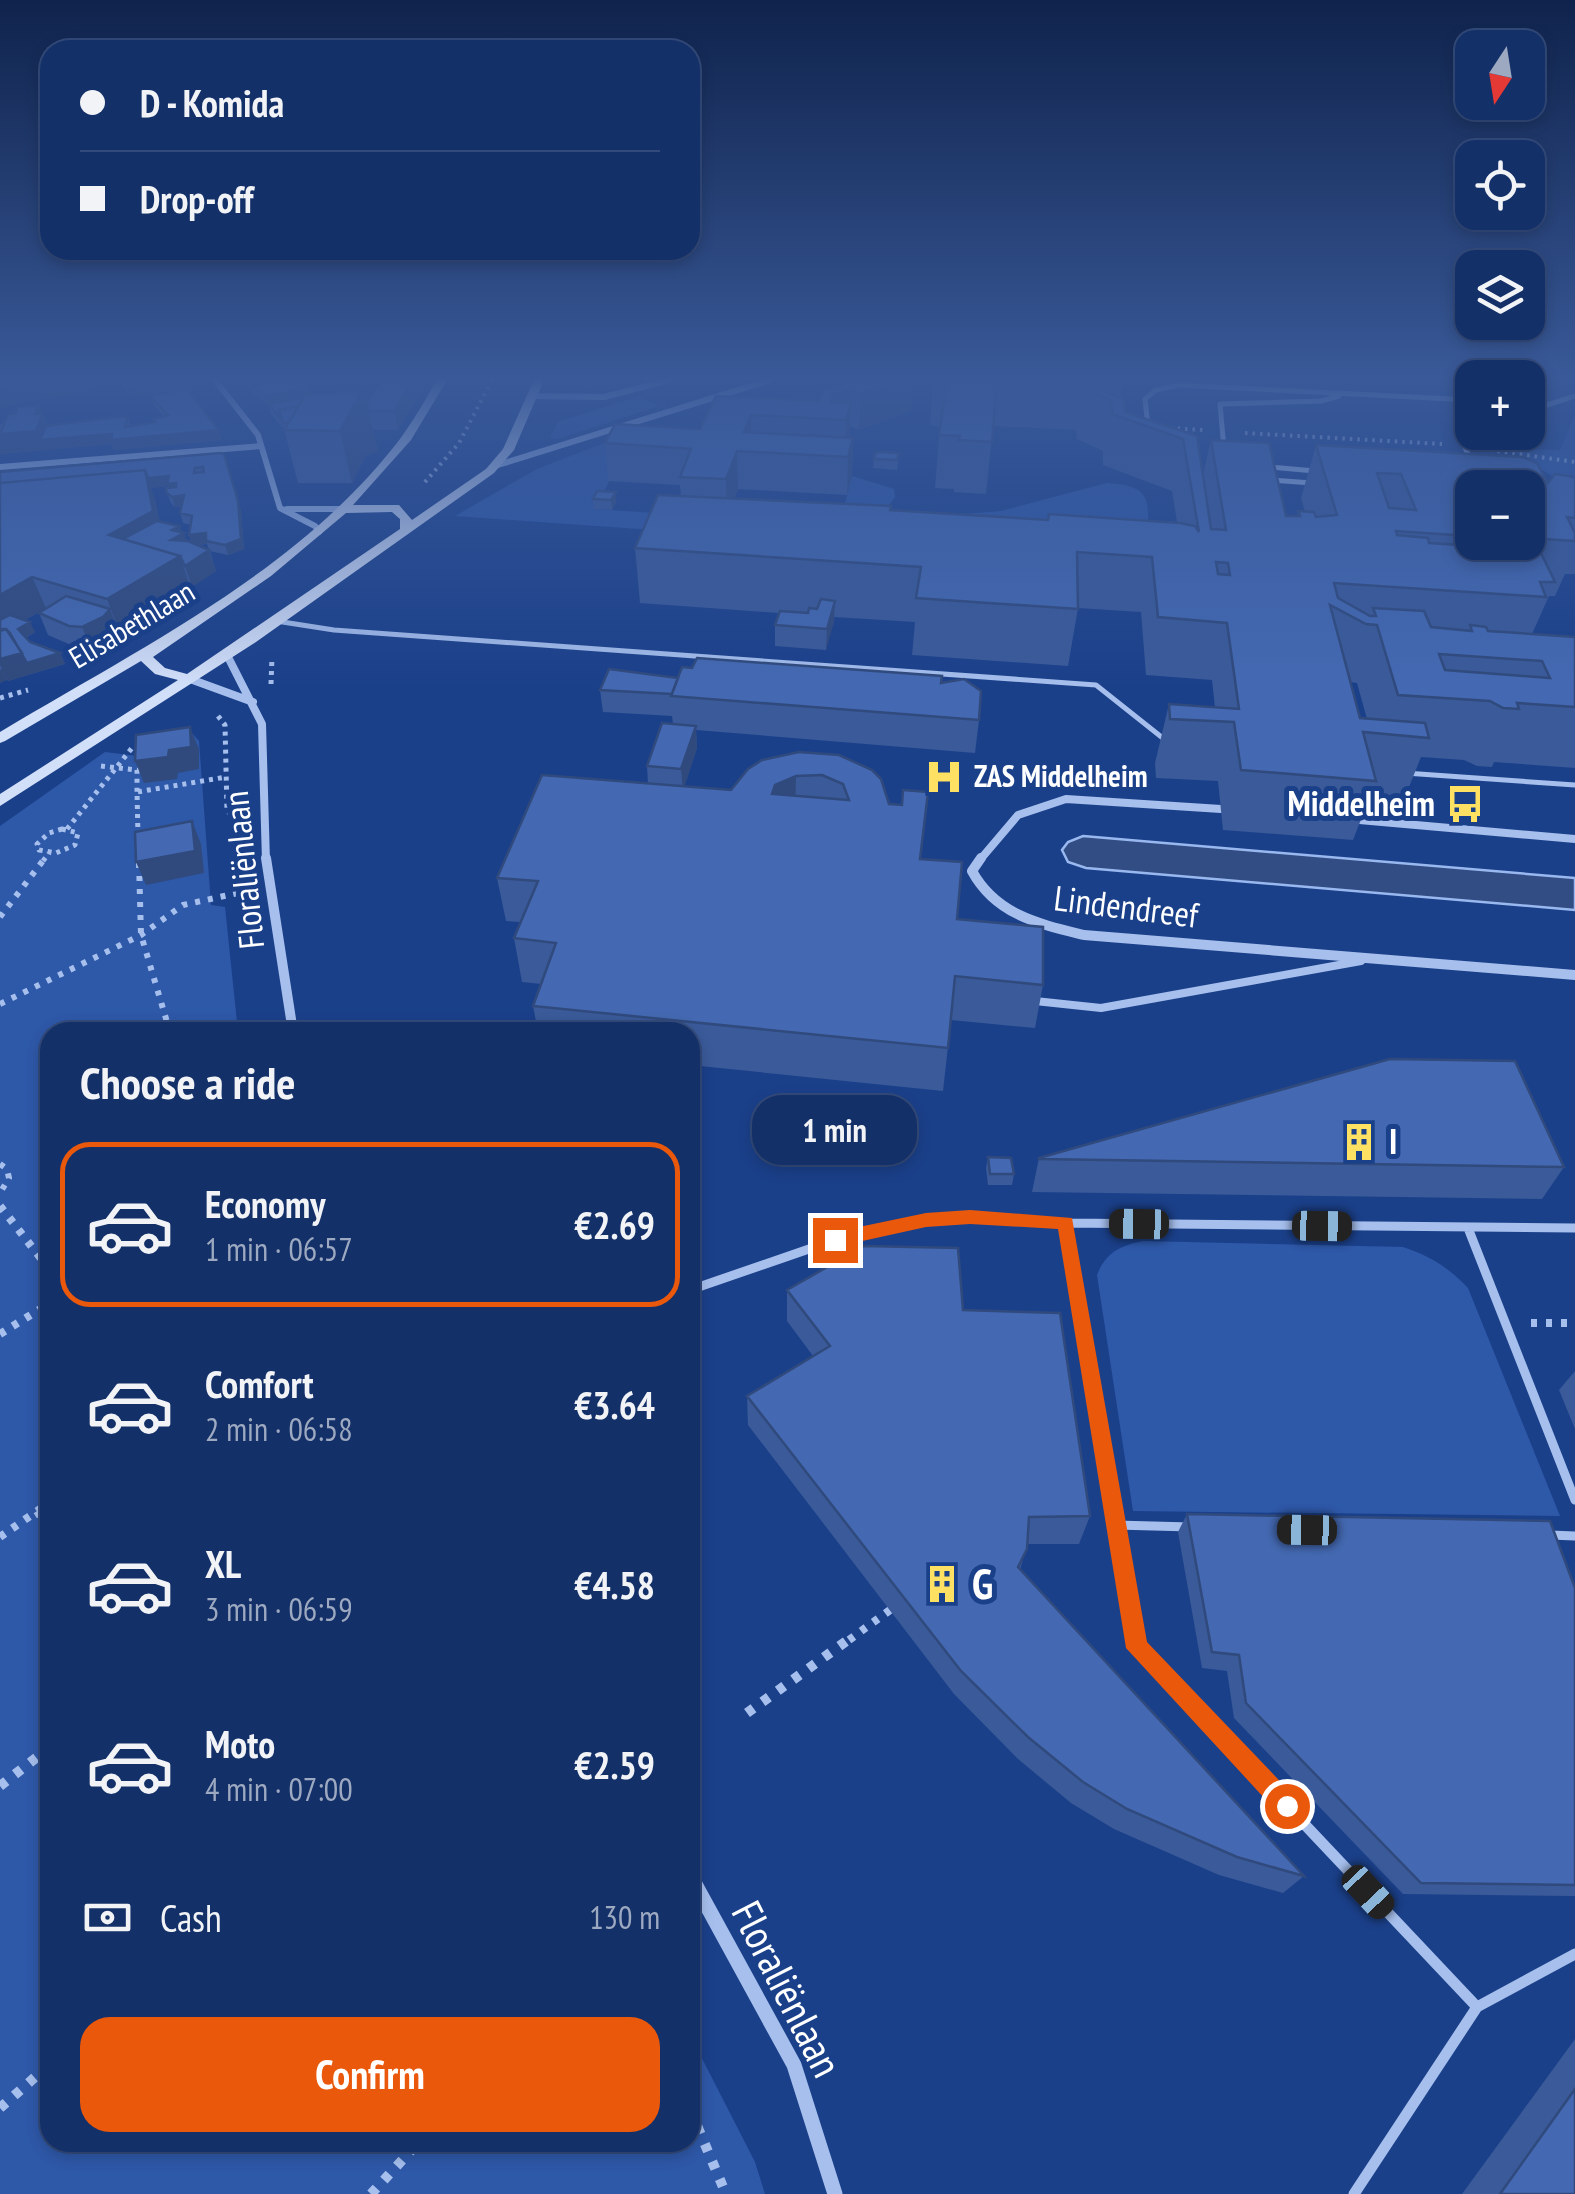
<!DOCTYPE html>
<meta charset="utf-8">
<style>
body{margin:0;font-family:"PT Sans Narrow",sans-serif;background:#1d386e;color:#f1f3f6;height:100vh;display:flex;flex-direction:column;font-size:38px;white-space:nowrap}
*{box-sizing:border-box;margin:0}
p{font-size:32px;color:#9da9c0}
.icon{flex:none;width:55px;height:55px;fill:none;stroke:currentColor;stroke-width:2;stroke-linecap:round;stroke-linejoin:round}
.map{position:relative;flex:1;overflow:hidden}
.side{position:absolute;left:40px;top:1022px;width:660px;height:1130px;display:flex;flex-direction:column;background:#143068;border-radius:30px;box-shadow:0 5px 15px #0003,0 0 0 2px #334b7c}
.side>*{flex:none}
.banner{position:absolute;left:40px;top:40px;width:660px;height:220px;border-radius:30px;box-shadow:0 5px 15px #0003,0 0 0 2px #334b7c;display:grid;align-content:center;height:220px;padding:0 40px;background:#143068}
.needle{width:65px;rotate:192deg}
.tools{position:absolute;left:1455px;top:30px;display:grid;gap:20px}
.tools a{display:grid;place-items:center;width:90px;height:90px;border-radius:20px;background:#143068;box-shadow:0 5px 15px #0003,0 0 0 2px #334b7c;font-size:50px}
.end{position:absolute;width:45px;height:45px;margin:-22px;border:12px solid #ea580c;background:#fff;box-shadow:0 0 0 5px #fff}
.from{border-radius:50%}
.bubble{position:absolute;height:70px;border-radius:30px;background:#143068;box-shadow:0 5px 15px #0003,0 0 0 2px #334b7c;font-size:32px;font-weight:800;line-height:70px;text-align:center}
.car{position:absolute;width:30px;height:60px;margin:-30px -15px;border-radius:12px;box-shadow:0 0 8px 2px #0007;background:linear-gradient(#222 24%,#8ab4d8 0 40%,#222 0 76%,#8ab4d8 0 86%,#222 0)}
.banner b{display:flex;align-items:center;gap:35px;height:95px;font-size:38px}
.banner b+b{border-top:2px solid #334b7c}
.banner i{width:25px;height:25px;background:#f1f3f6}
ul{padding:0;list-style:none}
li{display:flex;align-items:center;gap:30px;height:165px;margin:0 20px 15px;padding:0 20px;border:5px solid transparent;border-radius:30px}
li div{flex:1}
li b{display:block;font-size:38px}
li em{font-style:normal;font-weight:800}
li.active{border-color:#ea580c}
li>.icon{width:90px;height:90px;stroke-width:1.5}
h2{padding:0 40px;font-size:45px;line-height:120px}
.pay{display:flex;align-items:center;gap:25px;height:110px;padding:0 40px;font-size:38px}
.pay p{margin-inline-start:auto}
.action{display:flex;gap:20px;margin-top:auto;padding:20px 40px}
.action a{flex:1;height:115px;border-radius:30px;background:#ea580c;color:#fff;font-size:40px;font-weight:800;line-height:115px;text-align:center}
.map>svg:first-child{display:block}
.green{fill:#2e58a8}
.water{fill:#324d84;stroke:#99b8ef;stroke-width:2.5}
.lines{fill:none;stroke-linecap:round;stroke-linejoin:round}
.path-far4{stroke:#a6bfed;stroke-width:4;stroke-dasharray:2.5 5;stroke-linecap:butt}
.path-far3{stroke:#a6bfed;stroke-width:5;stroke-dasharray:4 5;stroke-linecap:butt}
.path-far2{stroke:#a6bfed;stroke-width:6;stroke-dasharray:5 8;stroke-linecap:butt}
.path-far1{stroke:#a6bfed;stroke-width:8;stroke-dasharray:6 9;stroke-linecap:butt}
.path{stroke:#a6bfed;stroke-width:10;stroke-dasharray:8 11;stroke-linecap:butt}
.lane-far3{stroke:#a6bfed;stroke-width:5}
.lane-far2{stroke:#a6bfed;stroke-width:8}
.lane-far1{stroke:#a6bfed;stroke-width:9}
.lane{stroke:#a6bfed;stroke-width:11}
.street-far3{stroke:#a6bfed;stroke-width:6}
.street-far2{stroke:#a6bfed;stroke-width:8}
.street-far1{stroke:#a6bfed;stroke-width:10}
.street{stroke:#a6bfed;stroke-width:15}
.secondary{fill:#d2dff9;fill-rule:evenodd}
.wall{fill:#3a5a99;fill-rule:evenodd}
.shaded-wall{fill:#304a7d}
.building{fill:#4469b2;stroke:#304a7d;stroke-width:2.5;fill-rule:evenodd}
.route{fill:#ea580c}
.labels{text-anchor:middle;stroke-width:10;stroke-linejoin:round;paint-order:stroke}
.far-street-label{font-size:30px;fill:#fff;stroke:#1b408a}
.far-poi-label{font-size:30px;font-weight:bold;fill:#fff;stroke:#1b408a;text-anchor:start}
.poi-label{font-size:35px;font-weight:bold;fill:#fff;stroke:#1b408a;text-anchor:end}
.street-label{font-size:35px;fill:#fff;stroke:#1b408a}
.near-poi-label{font-size:42px;font-weight:bold;fill:#fff;stroke:#1b408a;text-anchor:start}
.near-street-label{font-size:42px;fill:#fff;stroke:#1b408a}
</style>
<div class="map">
<svg width="1575" height="2194" viewBox="0 0 1575 2194">
<rect width="100%" height="100%" fill="#1b408a"/>
<path class="green" d="M639,396l20,10 -101,33 -8,-1 8,-16z
M1575,415v76l-65,-42 50,1z
M645,427l-26,35 -24,47 210,14 39,-16 8,-31 42,13 1,8 -9,12 -134,28 -297,-21 82,-47z
M1107,483c47,3 41,18 41,58l-222,-24 75,-6z
M191,732l8,9 12,164 14,2 13,125h-188v1110h640v-107l65,127 10,32h-765v-1368l105,-74 40,5z
M1143,1241l260,6c27,9 45,20 65,41l92,228 -427,-5 -36,-236c9,-23 23,-29 46,-34z"/>
<path class="water" d="M1083,836l492,42v32l-489,-42 -18,-6 -6,-12 6,-8z"/>
<g class="lines">
<path class="path-far4" d="M1170,428l33,2
M1245,433l197,11
M1495,440l17,-8
M1490,450l85,12
M425,482l34,-39 33,-63"/>
<path class="path-far3" d="M271,684l1,-27
M0,698l28,-8
M218,716l7,9 2,86 14,12
M101,766l36,4v22
M62,829l16,4 -3,12 -19,8 -17,-3 -2,-6 12,-11z
M67,829l65,-81
M138,836l-1,-44 89,-15
M43,861l6,-8"/>
<path class="path-far2" d="M139,863l2,72 29,97
M0,917l45,-59
M0,1004l141,-69 42,-30 64,-14
M0,1164l7,5 2,9 -9,15"/>
<path class="path-far1" d="M0,1206l50,64
M1531,1323h44
M0,1334l50,-31
M37,1511l13,20
M0,1537l50,-35
M849,1640l41,-30"/>
<path class="path" d="M747,1713l105,-76
M0,1786l50,-39
M0,2108l50,-44
M690,2109l36,85
M371,2194l48,-52"/>
<path class="lane-far3" d="M1528,411l47,-15
M1148,427l-3,-28 11,-9 23,-5 293,15
M1224,449l-4,-45 101,-3 18,-5
M1471,462l-7,-17 9,-13
M1269,467l46,4
M1271,480l41,3
M276,621l58,9 762,55 73,58
M1405,773l170,12"/>
<path class="lane-far2" d="M1035,1001l66,7 260,-47"/>
<path class="lane-far1" d="M1066,1223l70,417
M1468,1228l107,272
M690,1290l145,-50 91,-20 45,-3 95,6 509,5
M1115,1525l76,2
M1550,1535l25,1"/>
<path class="lane" d="M1135,1637l2,10 340,360
M1354,2194l123,-187 98,-53"/>
<path class="street-far3" d="M215,380l43,55 22,73 35,18 4,6
M532,396l72,1 66,-17
M498,465l272,-85
M0,467l261,-21
M287,509h56"/>
<path class="street-far2" d="M227,655l35,69 4,137
M190,679l63,23
M1348,819l227,20
M979,861l39,-46 48,-16 155,10"/>
<path class="street-far1" d="M266,858l27,174
M981,858l-9,13c24,44 67,53 112,64l491,40"/>
<path class="street" d="M690,1875l104,190 41,129"/>
<path class="secondary" d="M437,380h10l-36,60 -58,65h46l13,15 74,-51 17,-20 31,-69h10l-30,70 -20,23 -238,169 -256,164v-12l178,-114 -23,-6 -14,-13 -136,80 -5,2v-11c141,-85 298,-160 400,-293 14,-19 25,-39 37,-59zM392,512l8,7v10l-213,145 -22,-6 -12,-11 118,-81 75,-63z"/>
</g>
<path class="wall" d="M118,380h65l3,9 36,51 -108,10 -2,-6 -112,10v-29l15,-11 24,-9 9,20 80,-8 3,9 23,-3 -1,-4 10,-3 -9,-11 -4,-9 6,-1 -3,-2 -21,4z
M241,380h60l10,15 55,5 1,2 12,-18 -1,-4h50l-30,50h-25l5,21 -13,5 -13,27h-54l-14,-54 -13,-15 -2,-8 -15,-12z
M555,380h66l-30,9 -36,-8z
M839,380h75l-3,31 -52,19 -9,-4v12h3l-1,38 -5,19 -109,-6 -4,10 157,7v4l157,10 1,-6 128,8 -5,-31 -69,-26v-14l-26,-12 -1,-9 -83,-4 -7,68 -32,-2v-3l-19,-1 5,-61 -10,-2 3,-45h190l-3,17 4,2 1,13 72,24 6,39 8,-35 58,3 17,73h11l1,-5 7,1 -4,-14 15,-53 207,12 14,6 11,20 7,-9 20,3v97h-10l-10,22h-6l-17,38 43,3v131l-81,-6 -2,5 -15,-1 -13,-6 -43,-3 -16,40 -34,-3 -18,46 -130,-10 -5,-49 -62,-3 -1,-15 14,-59 46,4 -3,-28 -66,-5 -5,-63 -63,-4 -10,58 -156,-11 3,-33 -81,-5 -8,33 -51,-4v-21l4,-12 -139,-10 -5,-55 23,-53 23,1 -1,-11 -72,-4 -3,-38 10,-19 85,5 16,-33 103,5 4,-10 10,-3v-6zM1475,472l23,2 1,3h-22zM1472,488h56v54h-56zM1350,682l7,1 10,36 -7,-1z
M1528,380h11l-3,9h-8z
M220,453l21,58 3,38 -16,6 -18,-4 6,20 -98,59 -7,8 -20,10h-13l-30,-13 -9,-22 7,-5 -21,12 10,12 -9,6 4,4 30,11 5,11 -57,17 -1,-2 -7,4v-211zM168,486l-1,7 4,10 4,4 6,-1 -1,7 3,10 8,2 -2,10 2,7 -5,-1 -7,-15 -19,-4 -9,-34zM207,544l2,6 -12,-5z
M899,453l-2,17 -24,-2 1,-9z
M616,492v10l-4,8 -18,-1 -1,-10z
M678,678l263,5 38,37 -4,33 -279,-23 1,18 -13,39 47,3 68,-38 90,52 68,115 86,66 -8,43 -84,-8 -8,71 -253,-26v-33h-152l-5,-26 8,-22 -19,-2 -8,-44 6,-16 -14,-1 -9,-43 151,-94 -1,-18 26,-42 -1,-8 -69,-4 -3,-22z
M988,1157l26,17 -2,11h-24l-2,-17z
M1039,1158l525,9 -22,32 -510,-7z
M787,1290l176,20 127,206 -11,28h-52l-7,26 284,306 -21,17 -64,-18 -105,-46 -43,-26 -53,-44 -64,-65 -206,-269 -1,-29 66,-40 -26,-35z
M1575,1371v58l-16,-39z
M1187,1514l388,74v308l-172,-2 -169,-176 -7,-47 -25,-3 -24,-136z
M1575,2039v155h-113z"/>
<path class="shaded-wall" d="M39,380h63l3,7 -105,21v-20z
M183,380l6,18 -25,5 -6,-18z
M249,380h51l-49,5z
M413,380h15l-30,50 -4,-19z
M590,380h31l-30,9z
M903,380h11l-3,31 -52,19 2,-36z
M150,383l3,10 -21,4 -3,-9z
M309,388l2,10 -43,8 -3,-10z
M850,389v50l-5,18 1,-37 -15,-18 2,-8z
M358,392l2,11 6,-3 12,51 -13,5 -13,27 -12,-52 17,-31z
M39,405l12,27 61,2 107,-4 3,10 -108,10 -2,-6 -112,10v-20l35,-20z
M751,415l1,37 -8,-20z
M853,438l-1,38 -5,19 1,-38z
M737,451l1,38 -11,29 -1,-39z
M224,454l17,57 3,38 -16,6 -3,-10z
M169,476l7,7 3,10 -9,1 -2,-8 -17,2 4,11 9,42 -51,4 -31,-51 66,-16z
M616,492v10l-4,8 -1,-10z
M184,495l3,10 -12,2 -3,-10z
M179,526l3,8 2,-1 7,20 -10,6 9,27 -71,44 -12,-31 64,-59 1,-10z
M206,533l1,11 -15,1 -3,-10z
M209,550l7,21 -24,16 -7,-21z
M32,577l14,31 -41,23 -5,-2v-34z
M835,601l-1,21 -8,28 1,-21z
M110,609l8,21 -7,8 -20,10 -9,-21z
M30,622l5,10 -13,8 -4,-11z
M22,653h38l5,11 -57,17 -8,-16v-6z
M2,669l5,11 -7,3v-13z
M696,726l1,22 -14,43 -2,-22z
M190,727l9,22v20l-21,4 -1,6 -33,4 -9,-22 34,-11z
M796,776l-1,42 -23,-24 3,-9z
M192,821l9,23 3,29 -58,12 -10,-23z"/>
<path class="building" d="M13,380h31l-44,8v-6z
M123,380h26l1,3 -21,5z
M153,380h30l-25,5z
M278,380h23l8,8 -44,8 -14,-11z
M378,380h35l-19,31h-26l-1,-9 15,-22z
M839,380h64l-42,14 -11,-5 -17,5 -2,8 20,1 -5,17 -95,-5 -7,17 109,6 -5,19 -111,-6 -11,28 -46,-2 11,-28 -86,-6 10,-19 85,5 16,-33 103,5 4,-10 19,-6 -9,-3z
M947,380h50l-5,62 -33,-2 1,-4 -21,-1z
M1072,380h28l-3,8 27,11 1,13 72,24 14,93 15,1 -15,-90 58,3 17,73h14l-2,-5 16,1 2,5 21,-2 -21,-70 207,12 14,6 11,20 7,-9 20,3v41l-8,-1 8,16v8l-47,-3v-50h-56v53l-2,-5 -74,-5 1,4 31,3 1,5 46,3 -2,-4h47l4,8 16,1 15,31h-15l6,15 -212,-14 4,15 32,18h6l-3,-8 51,3 7,16 41,4 -2,-6 16,2 2,4 87,6v70l-58,-4 2,6 -16,-1 -13,-7 -92,-6 -21,-70 -11,-1 -36,-19 30,113 65,5 4,15 -66,-6 13,49 -135,-11 -7,-48 -64,-3 -1,-15 70,5 -12,-86 -69,-6 -6,-60 -75,-5 1,57 -162,-11 5,-31 -286,-19 23,-53 233,11 -1,4 158,10 1,-6 131,9 15,3 4,6 -16,-93 -71,-25 -1,-14 -27,-11v-9zM1475,472l23,2 1,3h-22zM1377,473l24,1 15,36 -27,-2zM1216,562l12,1 2,12 -12,-1zM1439,654l103,7 8,17 -105,-8z
M186,389l33,41 -108,10 1,-6 -72,6 6,-14 70,-9h12l-3,10 30,-5 -2,-3 15,-4 -18,-19z
M358,392l-1,8h9l-12,5 -14,26 -56,-1 21,-35z
M303,398l-5,8 -19,4 2,9 -12,-15z
M39,405l-4,9 8,-1 -7,18 -36,3 8,-20h7l3,-7z
M298,406l-9,16 -6,1 -4,-13z
M876,452l23,1 -2,7 -23,-1z
M220,453l4,1 14,47 3,38 -16,6 -19,-4v-8l-17,2 3,-19 -12,-3 4,-18 -12,2 -5,-4 -1,-5 10,-1v-4l-9,1 2,-8 -21,2 -3,-8 -145,13v-11zM203,467l1,5 -10,1 1,-5z
M145,470l8,41 -44,24 71,21 -73,43 -75,-22 -32,18v-112z
M597,491l19,1 -5,8 -18,-1z
M157,521l22,5 -7,4 12,3 -13,7 17,1 21,9 -24,16 -5,-10 -57,-17z
M66,596l44,13 -7,8 -21,10 -13,-1 -30,-13z
M821,599l14,2 -8,28 -52,-4 5,-14 28,2 1,-5 8,1z
M10,615l20,7 -12,7 12,13 30,11 -33,10 -17,-30 -4,-4h-6v-9z
M6,629l16,24 -22,6v-28z
M697,658l245,18 -1,7 23,-4 17,12 -2,29 -308,-24 11,-29 10,1z
M609,669l69,9 -6,16 -72,-4z
M662,723l34,3 -15,43 -34,-3z
M190,727l1,20 -22,3 -1,7 -33,4 1,-26z
M799,752l40,3 33,15 9,9 8,25 13,1 1,-15 25,2 -8,67 42,3 -5,57 86,8v58l-88,-9 -7,72 -415,-42 23,-63 -42,-5 24,-57 -41,-3 45,-103 189,15 17,-21 14,-9zM822,775l21,9 6,16 -77,-6 3,-9 21,-9z
M192,821l3,30 -59,11 -1,-30z
M1390,1059l125,2 49,106 -525,-8v-1z
M988,1157l23,1 3,16h-24z
M864,1246l94,2 5,62 97,3 30,203 -61,1 -2,32 -9,18 286,309 -67,-19 -110,-48 -44,-27 -55,-45 -67,-66 -214,-275 83,-50 -43,-56z
M1187,1514l363,7 25,67v297l-154,-2 -175,-180 -7,-48 -27,-3z
M1575,2089v105h-75z"/>
<linearGradient id="sky" x2="0" y2="1"><stop stop-color="#0f234c"/><stop offset="0.55" stop-color="#395998"/><stop offset="1" stop-color="#395998" stop-opacity="0"/></linearGradient>
<rect width="1575" height="687" fill="url(#sky)"/>
<path class="route" d="M970,1210l102,8 75,424 149,156 3,8 -3,8 -9,4 -8,-4 -153,-166 -68,-419 -88,-5 -44,3 -91,20 -9,-7 9,-8 91,-19z"/>
<defs>
<g id="hospital-bare" transform="scale(3)"><path d="M-5-5h3v3.5h4V-5h3V5h-3V1.5h-4V5h-3Z" fill="#fee163" stroke="#1b408a" stroke-width="2.5" paint-order="stroke"/></g>
<g id="bus-bare" transform="scale(3)"><path d="M-5-6H5V4H4V6H2V4H-2V6H-4V4H-5ZM-3.5-4V0h7V-4ZM-3.5 1.2v1.5H-2V1.2ZM2 1.2v1.5H3.5V1.2Z" fill="#fee163" stroke="#1b408a" stroke-width="2.5" paint-order="stroke"/></g>
<g id="building-bare" transform="scale(3)"><path d="M-4-6H4V6H1V3H-1V6H-4ZM-2.5-4.3h1.7v1.8h-1.7ZM.8-4.3h1.7v1.8H.8ZM-2.5-1h1.7V.8h-1.7ZM.8-1h1.7V.8H.8Z" fill="#fee163" stroke="#1b408a" stroke-width="2.5" paint-order="stroke"/></g>
</defs>
<g fill-rule="evenodd">
<use href="#hospital-bare" x="944" y="777"/>
<use href="#bus-bare" x="1465" y="804"/>
<use href="#building-bare" x="1359" y="1142"/>
<use href="#building-bare" x="942" y="1584"/>
</g>
<g class="labels">
<g class="far-street-label">
<text transform="translate(132 625) rotate(-31)" y="10">Elisabethlaan</text>
</g>
<g class="far-poi-label">
<text x="974" y="787">ZAS Middelheim</text>
</g>
<g class="poi-label">
<text x="1435" y="816">Middelheim</text>
<text x="1389" y="1154" text-anchor="start">I</text>
</g>
<g class="street-label">
<text transform="translate(244 870) rotate(-96)" y="12">Floraliënlaan</text>
<text transform="translate(1126 907) rotate(7)" y="12">Lindendreef</text>
</g>
<g class="near-poi-label">
<text x="972" y="1599">G</text>
</g>
<g class="near-street-label">
<text transform="translate(787 1989) rotate(63)" y="15">Floraliënlaan</text>
</g>
</g>
</svg>
<div class="tools">
<a><svg class="needle" viewBox="-14 -14 28 28"><path d="M0-13l5 13h-10z" fill="#e53935"/><path d="M0 13l5-13h-10z" fill="#9da9c0"/></svg></a>
<a><svg class="icon" aria-label="locate" viewBox="0 0 24 24"><circle cx="12" cy="12" r="6"/><path d="M12 2v4M12 18v4M2 12h4M18 12h4"/></svg></a>
<a><svg class="icon" aria-label="layers" viewBox="0 0 24 24"><path d="M12 4l9 5-9 5-9-5zM3 14l9 5 9-5"/></svg></a>
<a>+</a>
<a>−</a>
</div>
<i class="end from" style="left:1287px;top:1806px"></i>
<i class="end" style="left:835px;top:1240px"></i>
<div class="bubble" style="left:752px;top:1095px;width:165px">1 min</div>
<i class="car" style="left:1139px;top:1224px;rotate:271deg"></i>
<i class="car" style="left:1322px;top:1226px;rotate:91deg"></i>
<i class="car" style="left:1307px;top:1530px;rotate:271deg"></i>
<i class="car" style="left:1368px;top:1892px;rotate:137deg"></i>
<div class="banner">
<b><i class="from"></i>D - Komida</b>
<b><i></i>Drop-off</b>
</div>
<section class="side">
<h2>Choose a ride</h2>
<ul>
<li class="active"><svg class="icon" aria-label="car" viewBox="0 0 24 24"><path d="M5 17H2v-5l4-1 3-4h7l3 4 3 1v5h-3M9 17h6M6 11h13"/><circle cx="7" cy="17" r="2"/><circle cx="17" cy="17" r="2"/></svg><div><b>Economy</b><p>1 min · 06:57</p></div><em>€2.69</em></li>
<li><svg class="icon" aria-label="car" viewBox="0 0 24 24"><path d="M5 17H2v-5l4-1 3-4h7l3 4 3 1v5h-3M9 17h6M6 11h13"/><circle cx="7" cy="17" r="2"/><circle cx="17" cy="17" r="2"/></svg><div><b>Comfort</b><p>2 min · 06:58</p></div><em>€3.64</em></li>
<li><svg class="icon" aria-label="car" viewBox="0 0 24 24"><path d="M5 17H2v-5l4-1 3-4h7l3 4 3 1v5h-3M9 17h6M6 11h13"/><circle cx="7" cy="17" r="2"/><circle cx="17" cy="17" r="2"/></svg><div><b>XL</b><p>3 min · 06:59</p></div><em>€4.58</em></li>
<li><svg class="icon" aria-label="car" viewBox="0 0 24 24"><path d="M5 17H2v-5l4-1 3-4h7l3 4 3 1v5h-3M9 17h6M6 11h13"/><circle cx="7" cy="17" r="2"/><circle cx="17" cy="17" r="2"/></svg><div><b>Moto</b><p>4 min · 07:00</p></div><em>€2.59</em></li>
</ul>
<div class="pay"><svg class="icon" aria-label="cash" viewBox="0 0 24 24"><path d="M3 7h18v10H3z"/><circle cx="12" cy="12" r="2"/></svg>Cash<p>130 m</p></div>
<div class="action"><a>Confirm</a></div>
</section>
</div>
